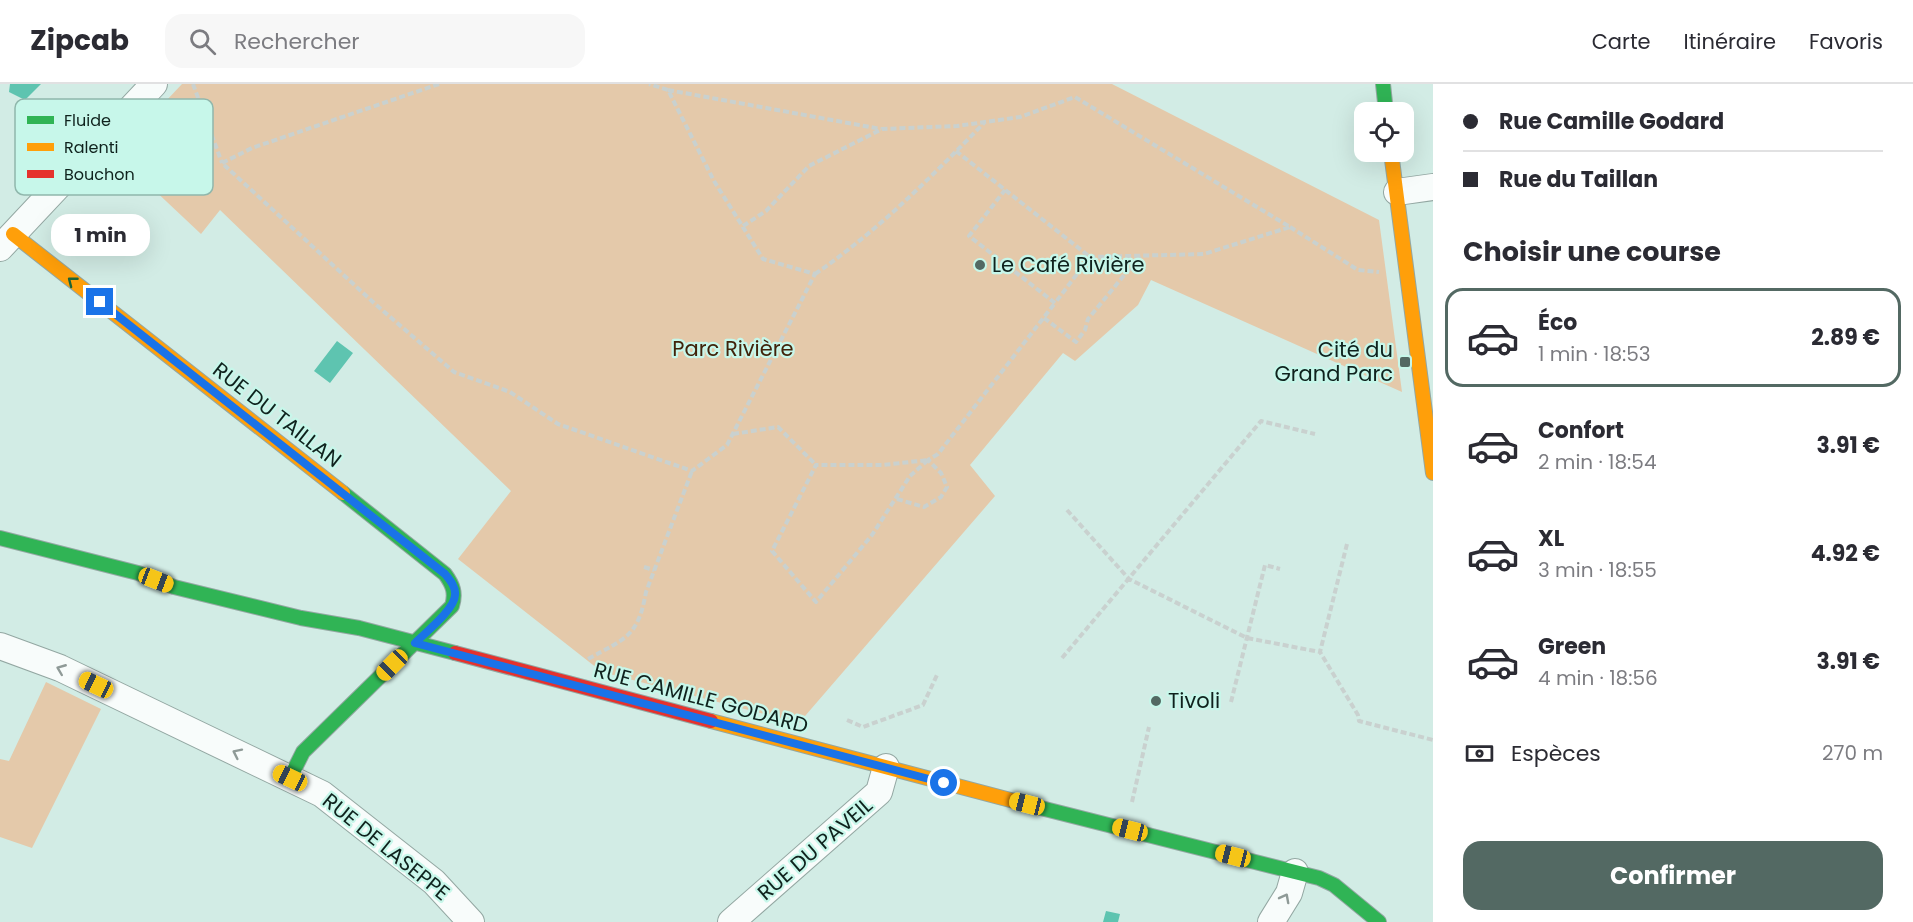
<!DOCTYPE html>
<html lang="fr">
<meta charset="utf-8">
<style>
body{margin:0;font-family:Poppins,sans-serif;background:#f7f7f7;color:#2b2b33;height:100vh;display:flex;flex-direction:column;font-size:22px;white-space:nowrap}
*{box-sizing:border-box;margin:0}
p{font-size:20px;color:#7c7c81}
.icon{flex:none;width:33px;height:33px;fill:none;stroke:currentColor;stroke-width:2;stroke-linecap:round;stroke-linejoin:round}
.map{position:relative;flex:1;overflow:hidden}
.details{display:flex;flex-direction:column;background:#fff;width:480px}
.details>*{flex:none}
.top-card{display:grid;align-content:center;height:132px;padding:0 30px;background:#fff}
.fabs{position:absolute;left:1354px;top:18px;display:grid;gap:12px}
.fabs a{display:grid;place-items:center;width:60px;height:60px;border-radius:12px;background:#fff;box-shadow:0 6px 24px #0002;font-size:30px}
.end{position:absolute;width:27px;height:27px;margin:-14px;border:8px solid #1a73e8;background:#fff;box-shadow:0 0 0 3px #fff}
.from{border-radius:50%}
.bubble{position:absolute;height:42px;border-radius:18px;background:#fff;box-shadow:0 6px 24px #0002;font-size:20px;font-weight:700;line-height:42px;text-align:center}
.car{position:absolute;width:18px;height:36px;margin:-18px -9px;border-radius:8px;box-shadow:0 0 4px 2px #0007;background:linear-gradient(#f5c518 24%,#345 0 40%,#f5c518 0 76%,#345 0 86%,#f5c518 0)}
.top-card b{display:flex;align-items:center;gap:21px;height:57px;font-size:22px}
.top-card b+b{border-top:2px solid #e1e1e2}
.top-card i{width:15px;height:15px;background:#2b2b33}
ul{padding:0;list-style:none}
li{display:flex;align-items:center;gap:18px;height:99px;margin:0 12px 9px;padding:0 18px;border:3px solid transparent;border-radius:18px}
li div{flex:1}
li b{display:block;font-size:22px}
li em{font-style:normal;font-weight:700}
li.selected{border-color:#536963}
li>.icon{width:54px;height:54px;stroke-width:1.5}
h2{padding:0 30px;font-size:27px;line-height:72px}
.pay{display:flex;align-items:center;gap:15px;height:66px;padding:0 30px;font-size:22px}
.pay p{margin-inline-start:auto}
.cta{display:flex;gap:12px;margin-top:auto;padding:12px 30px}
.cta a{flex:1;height:69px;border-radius:18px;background:#536963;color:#fff;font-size:24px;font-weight:700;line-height:69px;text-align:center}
header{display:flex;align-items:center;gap:36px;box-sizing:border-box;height:84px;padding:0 30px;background:#fff;border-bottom:2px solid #e1e1e2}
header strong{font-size:28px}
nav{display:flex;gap:33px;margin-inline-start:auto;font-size:21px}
.search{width:420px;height:54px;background:#f7f7f7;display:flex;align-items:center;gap:15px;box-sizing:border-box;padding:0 21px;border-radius:18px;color:#7c7c81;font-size:22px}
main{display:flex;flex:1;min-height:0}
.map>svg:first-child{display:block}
.green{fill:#e4c9aa}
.water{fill:#5ec4b0}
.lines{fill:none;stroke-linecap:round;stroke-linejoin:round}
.street-casing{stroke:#93a7a2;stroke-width:28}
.fast-casing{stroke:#93a7a2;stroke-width:16}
.slow-casing{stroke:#93a7a2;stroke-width:16}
.jam-casing{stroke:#93a7a2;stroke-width:16}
.path{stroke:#c9d1cf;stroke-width:4;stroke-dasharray:6 3;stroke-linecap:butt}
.street{stroke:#f8fcfb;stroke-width:26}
.fast{stroke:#30b455;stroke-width:14}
.slow{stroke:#ff9f0a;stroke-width:14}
.jam{stroke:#e5322d;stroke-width:14}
.oneway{stroke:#1e6436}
.oneway2{stroke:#8f9a97}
.route{stroke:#1a73e8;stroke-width:8}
.poi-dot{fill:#536963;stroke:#c7f7ea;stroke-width:2}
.labels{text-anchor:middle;stroke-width:4.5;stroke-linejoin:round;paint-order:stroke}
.poi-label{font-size:21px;fill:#0f221d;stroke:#c7f7ea;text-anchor:start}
.park-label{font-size:21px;fill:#41230a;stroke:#c7f7ea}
.street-label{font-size:21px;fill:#0f221d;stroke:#c7f7ea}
.key{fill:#c7f7ea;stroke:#90b7ac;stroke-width:1.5}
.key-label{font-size:16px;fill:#0f221d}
</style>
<header>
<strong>Zipcab</strong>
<div class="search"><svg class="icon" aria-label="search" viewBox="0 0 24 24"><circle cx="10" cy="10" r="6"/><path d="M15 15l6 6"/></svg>Rechercher</div>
<nav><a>Carte</a><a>Itinéraire</a><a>Favoris</a></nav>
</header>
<main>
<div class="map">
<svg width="1433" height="838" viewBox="0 0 1433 838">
<rect width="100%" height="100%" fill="#d2ece5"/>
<path class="green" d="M182,0h930l267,136 23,172 -251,-112 -13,25 -63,56 -12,-8 -93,112 25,31 -196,227 -197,-51 -144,-113 53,-68 -291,-281 -19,24 -85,-80z
M46,598l55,27 -69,139 -32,-11v-78l9,2z"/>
<path class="water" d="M10,0h31l-16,16 -16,-8z
M337,257l16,12 -23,30 -16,-12z
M1106,827l14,3 -2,8h-15z"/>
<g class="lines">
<g class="street-casing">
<path id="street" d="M1397,108l36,-5
M0,164l154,-164
M0,562l60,22 262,126 112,88 37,40
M731,838l148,-130 7,-25
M1271,838l18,-29 6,-21"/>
</g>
<g class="fast-casing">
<path id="fast" d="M1383,0l3,28
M0,454l138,35 36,14 127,31 58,10 96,25
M290,694l13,-26 149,-146c4,-13 1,-21 -7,-32l-102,-81
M1029,721l290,73 15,7 45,37"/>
</g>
<g class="slow-casing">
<path id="slow" d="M1391,68l42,321
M13,150l330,259
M711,637l318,84"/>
</g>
<g class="jam-casing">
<path id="jam" d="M455,569l256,68"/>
</g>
<path class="path" d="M193,0l29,79
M439,0l-187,64 -30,15 152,140 80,69 56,20 48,32 134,47 35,-26 88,-171 -52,-15 -49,-78 -46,-91 -19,-6
M668,6l213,39
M956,67l134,106
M743,142l23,-15 43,-45 73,-37 75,-3 63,-9 55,-20 215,130 -86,27 -114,3 -35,46 -86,-67 36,-46
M1290,143l68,43 21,2
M815,190c64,-44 115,-96 169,-151
M1044,234l32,24 9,-12 3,-11 52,-63
M733,350l45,-7 38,38
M928,376l-18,16 -38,59 -56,67 -44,-51 44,-86h67z
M897,415l27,8 17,-10 6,-10 -6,-14 -13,-13 10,-6 117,-151
M1067,426l62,69 118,59 73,14
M1347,460l-27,108 38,63 1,6 74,19
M644,483l10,3
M1062,574l199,-237 54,13
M588,575c38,-21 50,-22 58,-67l46,-121
M1231,618l34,-137 15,4
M847,636l16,7 60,-22 14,-30
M1132,718l17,-75"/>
<use href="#street" class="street"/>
<use href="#fast" class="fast"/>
<use href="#slow" class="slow"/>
<use href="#jam" class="jam"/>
</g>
<defs><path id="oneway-chevron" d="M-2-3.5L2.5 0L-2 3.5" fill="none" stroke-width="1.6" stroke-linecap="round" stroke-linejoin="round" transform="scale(1.5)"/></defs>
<use class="oneway" href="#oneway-chevron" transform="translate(72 197) rotate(-142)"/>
<g class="oneway2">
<use href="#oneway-chevron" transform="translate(61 585) rotate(-158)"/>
<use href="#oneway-chevron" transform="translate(237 669) rotate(-154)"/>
<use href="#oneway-chevron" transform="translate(1285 814) rotate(-62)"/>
</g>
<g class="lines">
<path class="route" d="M100,218l345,272c5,6 11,13 10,21 0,14 -30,38 -40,48l529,140"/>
</g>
<g class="poi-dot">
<circle cx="980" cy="181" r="6"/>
<rect x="1399" y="272" width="12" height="12" rx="3"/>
<circle cx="1156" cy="617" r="6"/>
</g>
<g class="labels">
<g class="poi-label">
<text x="992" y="188">Le Café Rivière</text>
<text x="1393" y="273" text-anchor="end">Cité du<tspan x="1393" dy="24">Grand Parc</tspan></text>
<text x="1168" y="624">Tivoli</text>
</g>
<g class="park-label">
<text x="733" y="272">Parc Rivière</text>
</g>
<g class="street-label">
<text transform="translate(277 331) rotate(38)" y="7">RUE DU TAILLAN</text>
<text transform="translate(701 614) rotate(15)" y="7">RUE CAMILLE GODARD</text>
<text transform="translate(386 763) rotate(39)" y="7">RUE DE LASEPPE</text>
<text transform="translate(815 765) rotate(-41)" y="7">RUE DU PAVEIL</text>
</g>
</g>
<rect x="15" y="15" width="198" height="96" rx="9" class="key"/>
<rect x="27" y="32" width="27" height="8" fill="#30b455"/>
<rect x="27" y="59" width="27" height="8" fill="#ff9f0a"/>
<rect x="27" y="86" width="27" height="8" fill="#e5322d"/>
<g class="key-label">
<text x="64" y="42">Fluide</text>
<text x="64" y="69">Ralenti</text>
<text x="64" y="96">Bouchon</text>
</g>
</svg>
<div class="fabs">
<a><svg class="icon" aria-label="locate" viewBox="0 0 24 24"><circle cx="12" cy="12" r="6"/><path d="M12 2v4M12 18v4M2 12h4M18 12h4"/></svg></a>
</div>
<i class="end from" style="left:944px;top:699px"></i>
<i class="end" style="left:100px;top:218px"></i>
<div class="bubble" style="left:51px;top:130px;width:99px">1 min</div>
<i class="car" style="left:156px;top:496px;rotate:111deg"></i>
<i class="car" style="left:392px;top:581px;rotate:225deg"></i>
<i class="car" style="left:96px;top:601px;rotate:295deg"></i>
<i class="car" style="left:290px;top:694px;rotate:295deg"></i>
<i class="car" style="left:1027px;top:720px;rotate:284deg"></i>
<i class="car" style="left:1130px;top:746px;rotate:284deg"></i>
<i class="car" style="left:1233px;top:772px;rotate:284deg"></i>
</div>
<section class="details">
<div class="top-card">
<b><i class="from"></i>Rue Camille Godard</b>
<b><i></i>Rue du Taillan</b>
</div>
<h2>Choisir une course</h2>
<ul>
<li class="selected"><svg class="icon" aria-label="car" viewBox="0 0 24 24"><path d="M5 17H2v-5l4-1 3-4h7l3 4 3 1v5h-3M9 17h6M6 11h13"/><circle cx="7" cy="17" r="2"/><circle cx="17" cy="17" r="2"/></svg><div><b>Éco</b><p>1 min · 18:53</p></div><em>2.89 €</em></li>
<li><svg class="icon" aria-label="car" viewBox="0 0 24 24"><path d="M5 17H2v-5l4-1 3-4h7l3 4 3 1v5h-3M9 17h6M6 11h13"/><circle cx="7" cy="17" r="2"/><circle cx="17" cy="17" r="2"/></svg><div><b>Confort</b><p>2 min · 18:54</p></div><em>3.91 €</em></li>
<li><svg class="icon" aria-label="car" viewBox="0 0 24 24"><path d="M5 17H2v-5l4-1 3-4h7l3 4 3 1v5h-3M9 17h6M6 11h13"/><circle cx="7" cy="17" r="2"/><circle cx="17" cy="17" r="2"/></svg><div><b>XL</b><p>3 min · 18:55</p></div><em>4.92 €</em></li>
<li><svg class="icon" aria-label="car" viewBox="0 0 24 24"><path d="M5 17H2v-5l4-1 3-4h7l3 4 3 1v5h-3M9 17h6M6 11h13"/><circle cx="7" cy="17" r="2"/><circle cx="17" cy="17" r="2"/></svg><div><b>Green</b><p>4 min · 18:56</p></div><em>3.91 €</em></li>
</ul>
<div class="pay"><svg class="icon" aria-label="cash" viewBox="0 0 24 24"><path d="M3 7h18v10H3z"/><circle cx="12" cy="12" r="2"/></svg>Espèces<p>270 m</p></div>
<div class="cta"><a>Confirmer</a></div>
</section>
</main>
